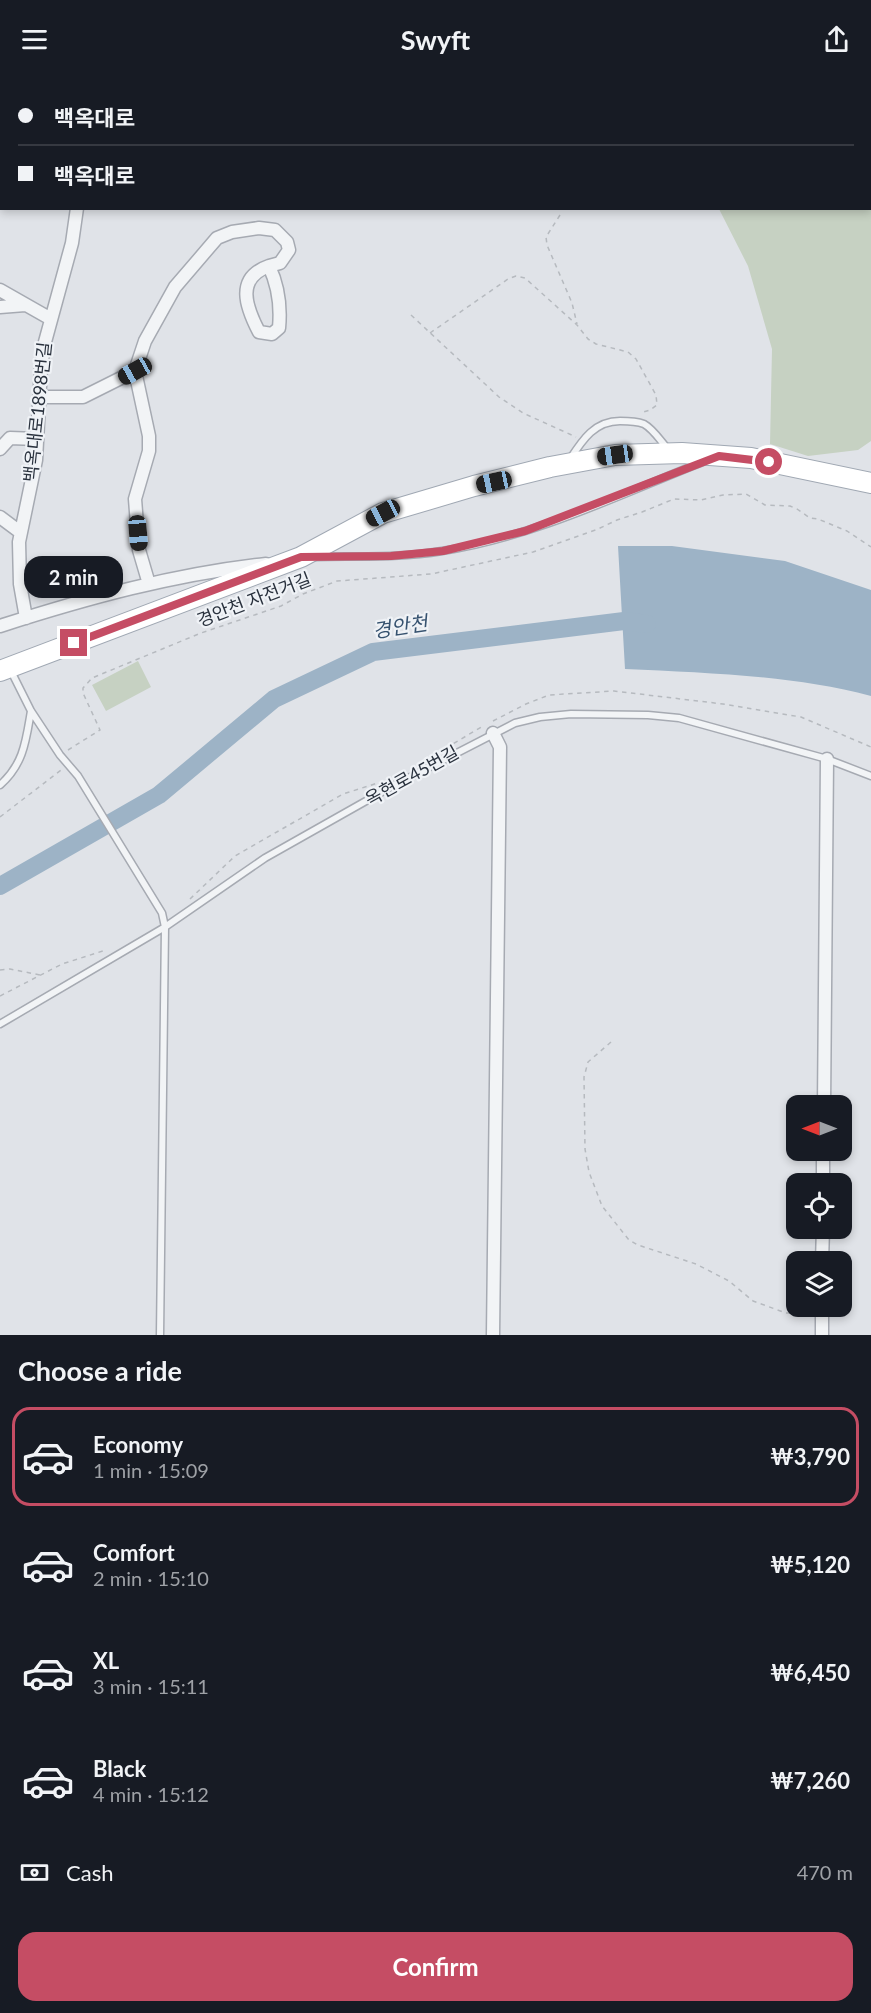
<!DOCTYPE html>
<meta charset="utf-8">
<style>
body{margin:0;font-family:Lato,"Noto Sans KR",sans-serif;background:#242831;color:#f1f3f6;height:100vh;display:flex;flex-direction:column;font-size:22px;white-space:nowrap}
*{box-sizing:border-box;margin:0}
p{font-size:20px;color:#9ea1a6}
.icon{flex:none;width:33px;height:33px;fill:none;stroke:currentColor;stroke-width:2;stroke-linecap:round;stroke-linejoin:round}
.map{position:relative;height:1257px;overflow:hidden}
.panel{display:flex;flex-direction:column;background:#171b24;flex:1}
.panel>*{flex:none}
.guide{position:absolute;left:0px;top:0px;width:872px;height:132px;box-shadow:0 3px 9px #0003;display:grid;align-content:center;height:132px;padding:0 18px;background:#171b24}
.needle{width:39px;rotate:270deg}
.tools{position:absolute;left:786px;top:1017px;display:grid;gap:12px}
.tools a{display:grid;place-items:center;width:66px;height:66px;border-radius:12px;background:#171b24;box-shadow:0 3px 9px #0003;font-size:30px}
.end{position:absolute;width:27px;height:27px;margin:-14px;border:8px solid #c54d64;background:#fff;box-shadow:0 0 0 3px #fff}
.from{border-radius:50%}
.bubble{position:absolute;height:42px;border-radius:18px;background:#171b24;box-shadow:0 3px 9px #0003;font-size:20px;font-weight:700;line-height:42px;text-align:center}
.car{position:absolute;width:18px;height:36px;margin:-18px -9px;border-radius:8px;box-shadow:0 0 4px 2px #0007;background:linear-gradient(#222 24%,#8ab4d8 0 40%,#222 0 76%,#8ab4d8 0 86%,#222 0)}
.guide b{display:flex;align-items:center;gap:21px;height:57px;font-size:22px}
.guide b+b{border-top:2px solid #363941}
.guide i{width:15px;height:15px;background:#f1f3f6}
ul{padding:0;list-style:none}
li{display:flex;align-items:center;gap:18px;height:99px;margin:0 12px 9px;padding:0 6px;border:3px solid transparent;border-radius:18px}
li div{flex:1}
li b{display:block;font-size:22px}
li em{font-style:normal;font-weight:700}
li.active{border-color:#c54d64}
li>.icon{width:54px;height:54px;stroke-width:1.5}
h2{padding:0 18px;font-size:27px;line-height:72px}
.pay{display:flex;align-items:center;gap:15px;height:66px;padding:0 18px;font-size:22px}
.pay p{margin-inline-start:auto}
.primary-button{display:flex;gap:12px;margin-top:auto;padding:12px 18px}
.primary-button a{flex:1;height:69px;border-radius:18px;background:#c54d64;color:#fff;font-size:24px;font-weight:700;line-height:69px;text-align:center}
header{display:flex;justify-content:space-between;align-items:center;height:78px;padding:0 18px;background:#171b24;font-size:27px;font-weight:700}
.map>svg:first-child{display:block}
.green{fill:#c6d1c2}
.water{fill:#9db3c6}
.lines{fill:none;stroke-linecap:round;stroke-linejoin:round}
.river{stroke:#9db3c6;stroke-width:18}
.service-casing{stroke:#a6aab2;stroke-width:9}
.minor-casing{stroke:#a6aab2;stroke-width:15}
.primary-casing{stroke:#a0a8b3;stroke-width:22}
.path{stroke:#b6babf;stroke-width:1.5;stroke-dasharray:4.5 4.5;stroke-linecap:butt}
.service{stroke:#f2f4f6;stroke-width:6}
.minor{stroke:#f2f4f6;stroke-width:12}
.primary{stroke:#fff;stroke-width:20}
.route{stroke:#c54d64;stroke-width:8}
.labels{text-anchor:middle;stroke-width:4.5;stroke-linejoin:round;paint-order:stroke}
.street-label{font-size:18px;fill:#2a323e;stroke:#eff2f6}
.water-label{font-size:20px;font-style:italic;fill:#36526f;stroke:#eff2f6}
</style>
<header><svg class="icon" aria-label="menu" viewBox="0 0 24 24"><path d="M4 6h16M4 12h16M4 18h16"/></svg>Swyft<svg class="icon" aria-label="share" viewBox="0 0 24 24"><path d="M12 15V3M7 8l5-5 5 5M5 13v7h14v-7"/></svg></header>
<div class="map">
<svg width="871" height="1257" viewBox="0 0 871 1257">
<rect width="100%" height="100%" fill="#e0e3e8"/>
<path class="green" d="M499,0h372v363l-13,9 -50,6 -38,-12 2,-95 -24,-83 -29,-57 151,-1v-128l-371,-1z
M138,583l13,26 -45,24 -14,-26z"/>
<path class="water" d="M618,468h54l113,15 86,29v106c-80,-21 -164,-23 -246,-27z"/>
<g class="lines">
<path class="river" d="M0,808l159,-91 115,-96 99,-47 251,-31 23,3"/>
<g class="service-casing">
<path id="service" d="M570,381c13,-20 25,-38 50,-38 8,0 16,0 24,3 9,5 16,16 23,24
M314,479c42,-1 86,1 128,-6 91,-14 177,-56 263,-90
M10,591l21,42 29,44 18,21 84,137 3,14 -5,408
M0,707c24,-21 26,-45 31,-74
M0,946l165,-97 100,-69 124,-70 126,-65 25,-6 31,-3 77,1 31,3 148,41 44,17"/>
</g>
<g class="minor-casing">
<path id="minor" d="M64,0v2
M135,2l3,-2
M0,212l51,29
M0,229l25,-2
M40,319h43l52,-26
M0,371l10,-11 27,1
M0,439l20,15
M149,506l-10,-34 -4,-51 14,-48v-15l-14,-65 10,-30 30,-54 42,-49 15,-6 27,-4 16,2 12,12 2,8 -9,13 -11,3c9,19 12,41 10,62l-7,6 -13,-2c-13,-25 -24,-54 10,-66
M26,540l-6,-34 -1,-42 17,-82 5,-93 4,-25 27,-99 5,-35
M0,548c87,-28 175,-52 266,-62
M493,655l7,14 -7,588
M824,1028l3,-347
M823,1106v-34
M822,1184l1,-34
M822,1257v-29"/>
</g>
<g class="primary-casing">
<path id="primary" d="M0,593l301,-114 82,-44 91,-27 76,-19 65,-12 67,-2 69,5 120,25"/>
</g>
<path class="path" d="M0,15h2
M560,137l-14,22 1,8 25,58 5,21
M411,237l88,82 24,16 53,24
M430,255l78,-54 8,-3 9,2 52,47 11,14 8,5 32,8 8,7 20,36 1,10 -7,5 -10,3
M493,643l33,-17 23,-9 65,-4 109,13 78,13 70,30
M446,670l37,-22
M68,672l32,-20 -17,-37v-5l9,-10 109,-45 80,-27 22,-12 34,-13 94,-7 102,-22 65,-23 19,-9 25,-8 32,-13 27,1 22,-5 23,-1 19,11 25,1 7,3 13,9 8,1 29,12 24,16
M0,739l61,-47
M190,821l45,-43 108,-62 41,-13
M0,892l10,-1 30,6
M0,918l62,-32 44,-14
M611,964l-23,20 -4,15 1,72 4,23 13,34 27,34 9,5 58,19 33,17 24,20 33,12h23"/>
<use href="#service" class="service"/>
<use href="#minor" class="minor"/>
<use href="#primary" class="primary"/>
</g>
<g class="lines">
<path class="route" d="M74,565l227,-86 90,-1 52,-5 82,-20 194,-75 50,6"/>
</g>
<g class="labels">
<g class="street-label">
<text transform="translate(38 334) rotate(-84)" y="6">백옥대로1898번길</text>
<text transform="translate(254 522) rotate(-21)" y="6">경안천 자전거길</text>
<text transform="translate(412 698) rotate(-29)" y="6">옥현로45번길</text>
</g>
<g class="water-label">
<text transform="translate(400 549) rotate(-9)" y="7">경안천</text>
</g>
</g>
</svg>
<div class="tools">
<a><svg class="needle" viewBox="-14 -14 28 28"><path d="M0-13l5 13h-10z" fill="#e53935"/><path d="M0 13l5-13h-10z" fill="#9ea1a6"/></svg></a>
<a><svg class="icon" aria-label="locate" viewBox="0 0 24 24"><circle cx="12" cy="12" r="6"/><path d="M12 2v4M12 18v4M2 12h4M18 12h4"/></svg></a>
<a><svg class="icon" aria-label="layers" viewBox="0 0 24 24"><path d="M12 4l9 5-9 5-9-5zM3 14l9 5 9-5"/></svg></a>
</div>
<i class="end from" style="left:769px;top:384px"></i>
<i class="end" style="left:74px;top:565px"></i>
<div class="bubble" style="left:24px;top:478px;width:99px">2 min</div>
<i class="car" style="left:135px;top:293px;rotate:241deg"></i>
<i class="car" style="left:615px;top:377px;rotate:262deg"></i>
<i class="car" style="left:494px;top:404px;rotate:258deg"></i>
<i class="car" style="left:383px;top:435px;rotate:242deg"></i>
<i class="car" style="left:138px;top:455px;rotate:175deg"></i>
<div class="guide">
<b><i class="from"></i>백옥대로</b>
<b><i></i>백옥대로</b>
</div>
</div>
<section class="panel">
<h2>Choose a ride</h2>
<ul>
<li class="active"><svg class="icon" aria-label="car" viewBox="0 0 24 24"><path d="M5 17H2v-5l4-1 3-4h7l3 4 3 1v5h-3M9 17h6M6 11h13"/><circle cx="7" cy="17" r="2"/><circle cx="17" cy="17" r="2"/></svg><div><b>Economy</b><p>1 min · 15:09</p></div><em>₩3,790</em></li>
<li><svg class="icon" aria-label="car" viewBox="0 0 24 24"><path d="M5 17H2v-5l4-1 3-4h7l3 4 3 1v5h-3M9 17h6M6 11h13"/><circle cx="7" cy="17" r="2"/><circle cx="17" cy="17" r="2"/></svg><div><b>Comfort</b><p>2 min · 15:10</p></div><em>₩5,120</em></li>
<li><svg class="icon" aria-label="car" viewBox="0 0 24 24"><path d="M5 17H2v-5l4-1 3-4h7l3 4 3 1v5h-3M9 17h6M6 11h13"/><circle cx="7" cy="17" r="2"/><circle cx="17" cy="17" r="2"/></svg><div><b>XL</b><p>3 min · 15:11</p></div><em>₩6,450</em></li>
<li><svg class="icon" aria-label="car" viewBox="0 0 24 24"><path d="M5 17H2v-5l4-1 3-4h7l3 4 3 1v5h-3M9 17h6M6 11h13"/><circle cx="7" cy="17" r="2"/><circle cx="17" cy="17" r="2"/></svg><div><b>Black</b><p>4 min · 15:12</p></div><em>₩7,260</em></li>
</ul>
<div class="pay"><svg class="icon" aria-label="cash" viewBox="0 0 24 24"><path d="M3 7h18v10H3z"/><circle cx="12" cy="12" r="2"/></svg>Cash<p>470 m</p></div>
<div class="primary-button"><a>Confirm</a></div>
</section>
